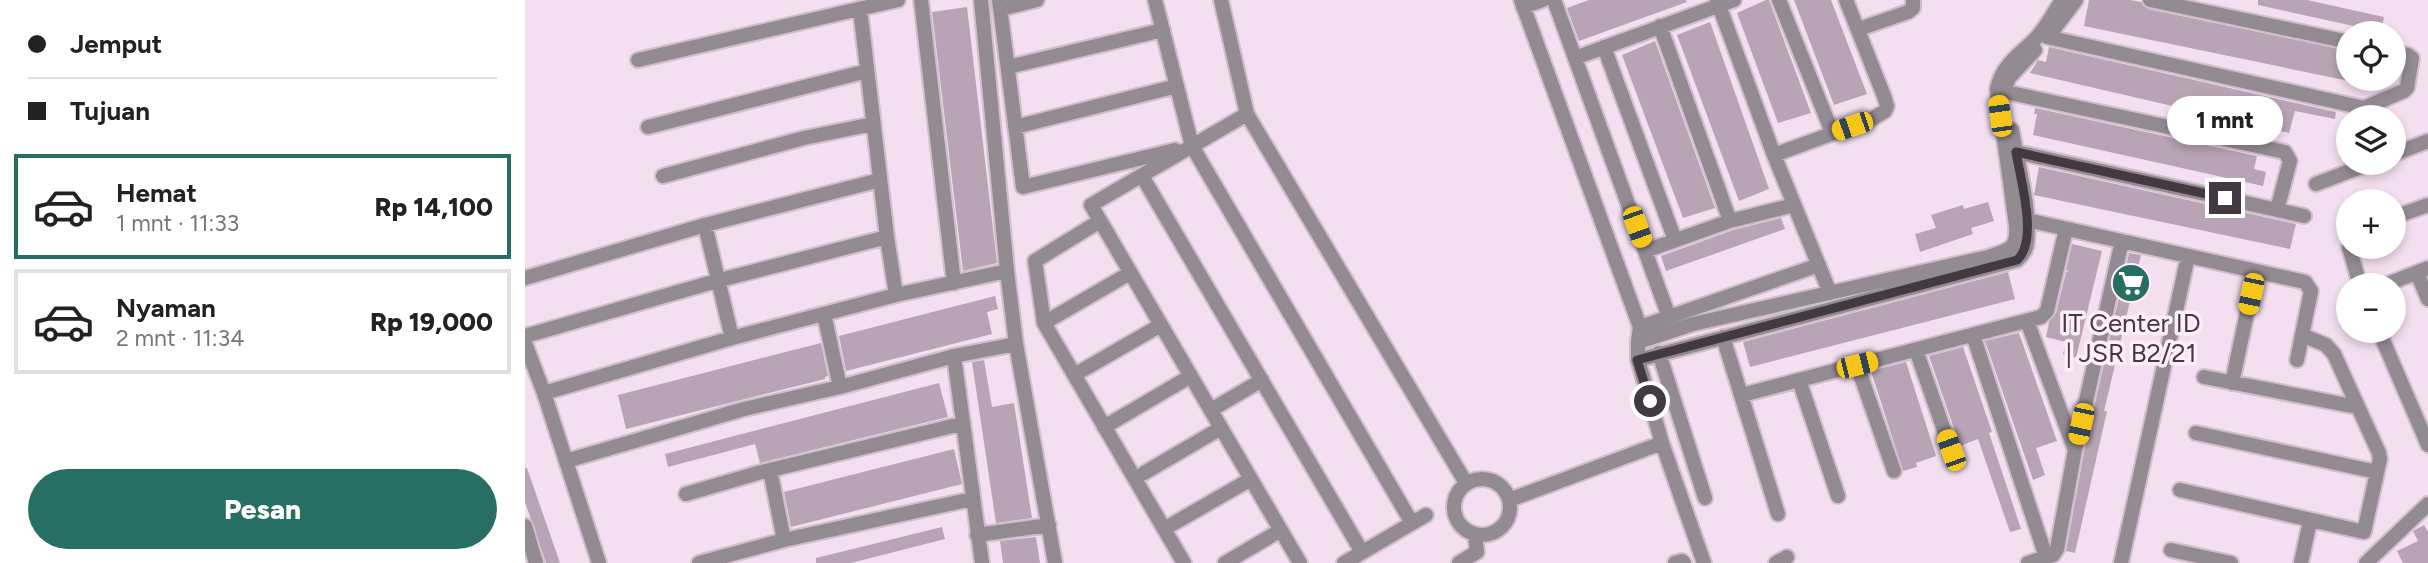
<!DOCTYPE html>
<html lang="id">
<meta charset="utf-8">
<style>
body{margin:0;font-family:Figtree,sans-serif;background:#f6f6f6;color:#222;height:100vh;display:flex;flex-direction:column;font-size:26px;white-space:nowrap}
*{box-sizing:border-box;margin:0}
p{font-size:23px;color:#767676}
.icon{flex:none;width:38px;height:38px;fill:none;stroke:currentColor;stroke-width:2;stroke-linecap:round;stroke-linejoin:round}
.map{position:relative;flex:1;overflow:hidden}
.sheet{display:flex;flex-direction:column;background:#fff;width:525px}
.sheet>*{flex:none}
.guide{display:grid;align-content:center;height:154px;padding:0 28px;background:#fff}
.buttons{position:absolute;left:1811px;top:21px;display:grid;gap:14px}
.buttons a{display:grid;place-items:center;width:70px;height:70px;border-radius:50%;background:#fff;box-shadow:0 4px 10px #0003;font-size:35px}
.end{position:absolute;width:32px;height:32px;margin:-16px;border:9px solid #423a40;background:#fff;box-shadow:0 0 0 4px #fff}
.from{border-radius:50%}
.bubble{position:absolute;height:49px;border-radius:24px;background:#fff;box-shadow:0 4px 10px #0003;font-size:23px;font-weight:800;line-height:49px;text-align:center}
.car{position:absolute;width:21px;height:42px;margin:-21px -10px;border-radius:9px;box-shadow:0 0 5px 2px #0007;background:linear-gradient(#f5c518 24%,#345 0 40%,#f5c518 0 76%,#345 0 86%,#f5c518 0)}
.guide b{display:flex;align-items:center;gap:24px;height:66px;font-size:26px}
.guide b+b{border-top:2px solid #e0e0e0}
.guide i{width:18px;height:18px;background:#222}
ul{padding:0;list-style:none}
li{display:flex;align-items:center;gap:21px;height:105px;margin:0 14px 10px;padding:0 14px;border:4px solid #e0e0e0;border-radius:0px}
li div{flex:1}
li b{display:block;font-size:26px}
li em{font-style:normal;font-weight:800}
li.active{border-color:#276e63}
li>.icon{width:63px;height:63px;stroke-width:1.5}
.action{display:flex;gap:14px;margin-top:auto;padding:14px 28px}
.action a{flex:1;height:80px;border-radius:42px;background:#276e63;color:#fff;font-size:28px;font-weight:800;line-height:80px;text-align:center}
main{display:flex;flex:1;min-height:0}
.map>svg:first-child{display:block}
.building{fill:#b8a4b4}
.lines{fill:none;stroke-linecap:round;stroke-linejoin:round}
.minor-casing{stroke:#d0becd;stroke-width:18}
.minor{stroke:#938b92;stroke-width:14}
.route{stroke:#423a40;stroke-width:9}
.labels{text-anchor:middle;stroke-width:7;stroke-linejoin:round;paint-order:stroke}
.poi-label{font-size:26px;fill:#423a40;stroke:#feedfb}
</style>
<main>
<section class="sheet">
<div class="guide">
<b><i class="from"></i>Jemput</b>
<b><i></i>Tujuan</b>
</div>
<ul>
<li class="active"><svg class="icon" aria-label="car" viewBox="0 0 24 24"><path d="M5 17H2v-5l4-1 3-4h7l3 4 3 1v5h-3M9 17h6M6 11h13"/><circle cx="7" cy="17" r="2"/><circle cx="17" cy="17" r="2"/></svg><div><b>Hemat</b><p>1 mnt · 11:33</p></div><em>Rp 14,100</em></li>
<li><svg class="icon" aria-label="car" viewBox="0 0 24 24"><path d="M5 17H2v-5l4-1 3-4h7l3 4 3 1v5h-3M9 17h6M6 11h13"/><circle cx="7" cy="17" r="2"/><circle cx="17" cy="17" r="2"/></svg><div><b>Nyaman</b><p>2 mnt · 11:34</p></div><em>Rp 19,000</em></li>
</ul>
<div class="action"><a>Pesan</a></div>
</section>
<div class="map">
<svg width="1903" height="563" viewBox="0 0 1903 563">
<rect width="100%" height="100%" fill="#f3dff0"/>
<path class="building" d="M1064,0h97l1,2 -108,39 -12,-33z
M1241,0h3l42,113 -33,10 -41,-110z
M1269,0h37l36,94 -33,11z
M1564,0h41l11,2 7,7 201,42v30l-265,-55z
M1733,0h49l77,17 -3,15 -123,-27z
M442,7l30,256 -34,8 -31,-259z
M1185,22l59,167 -30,12 -62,-166z
M1130,41l60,167 -32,10 -61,-163z
M1524,47l287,65 -1,7 -40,-8 -6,22 -259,-60 8,-13 8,2z
M1510,108l222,48 -3,13 12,3 -3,14 -230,-51 4,-21h-3z
M1514,167l257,57 -6,25 -256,-54z
M1463,202l6,19 -23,7 2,6 -53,18 -5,-18 21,-6 -5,-13 32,-10 1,4z
M1256,218l4,11 -119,42 -5,-15 72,-26z
M1547,244l30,7 -26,107 -13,-4 3,-12 -20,-5 3,-15 7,-9 10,-41 3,-1 -3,-1z
M1604,253l12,2 -37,156h3l-32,142 -9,-2 18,-99z
M1483,272l7,27 -265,68 -7,-25z
M470,296l3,13 -11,3 5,22 -146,37 -7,-35z
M1494,333l38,108 -21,7 9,27 -12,5 -48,-139z
M296,343l7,33 -3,1v2l-199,50 -8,-34z
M1438,347l29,85 -3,1 32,96 -11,3 -32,-93 -18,7 -31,-90z
M459,360l8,47 22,-4 18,115 -36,5 -24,-161z
M1381,362l30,94 -20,7 1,4 -14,4 -32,-100z
M414,383l9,34 -188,46 -5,-19 -87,23 -3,-13z
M429,449l8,35 -171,43 -7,-35z
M0,468h2l33,95h-14l-21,-61z
M1899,525l4,7v31h-25l-6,-12 21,-10 -5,-10z
M417,527l3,12 -94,24h-35v-5z
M511,537l4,26h-37l-3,-22z"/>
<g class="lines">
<g class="minor-casing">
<path id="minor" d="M396,0l33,283
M456,0l26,271
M474,0l24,187 152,-37
M630,0l37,146 220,377
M696,0l26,114 219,369
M996,0l119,327 -2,15
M1029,0l115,317
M1192,0l57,155 56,138
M1254,0l53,132
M1625,0l199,42
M998,7l20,-7
M335,9l27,228 9,58
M476,9l36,-9
M1135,26l70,195
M1334,29l49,-17 5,-4v-8
M1526,33l25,-33
M1522,37l317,71 40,-17 3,-3 5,-30 -4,-3 -14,-3
M1079,47l71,193
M1050,58l159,-58
M113,60l260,-60
M483,67l155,-37
M1481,86l3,-8 26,-28
M1481,92l279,60 5,9 -13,49
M722,114l-156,91 209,358
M123,127l219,-56
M490,127l162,-41
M1491,152l288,64
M1869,154l34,-13
M1249,155l98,-36 13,-8 2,-5 -3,-10 -38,-96
M138,176l141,-38 69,-14
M617,176l220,376
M1791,184l55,-21
M1869,217l34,-12
M1502,220l278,62 6,9 -14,69
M575,221l-65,40 9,62 140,240
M180,225l27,113
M1824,247l11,38
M1120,251l85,-30 64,-16
M1892,273l11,26
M0,278l180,-53 175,-45
M1860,285l43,-17
M299,314l16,73
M1502,321l48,129
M519,323l86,-50
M1115,327l179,-62
M1854,331l49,114
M1448,335l73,222
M0,336l195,-56 167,-43
M1198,337l55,177
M0,343l19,50 55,170
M1391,350l35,100
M1134,353l46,145
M429,356l28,207
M1113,360l379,-100c6,-5 10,-11 10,-19 4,-32 -10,-79 -15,-111
M1332,365l37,106
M549,375l87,-50
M1679,377l153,30
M1274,380l39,116
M1707,383l24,-112
M19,393l188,-55 164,-43 111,-24 9,73 39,219
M1217,395l299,-78 6,-6 19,-82
M686,410l51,-30
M579,427l87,-51
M1671,433l181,39
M41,461l178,-52 96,-22 114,-31 62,-12
M245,470l14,70
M619,473l77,-45
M929 507a28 28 0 1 1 56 0a28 28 0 1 1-56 0Z
M1655,490l184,42 16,-73 -1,-6 -45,-99 -8,-9 -24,-10
M161,494l72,-21 203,-49
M984,500l153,-57
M0,526l11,37
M639,529l87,-50
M452,535l72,-10
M1646,550l60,13
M174,563l85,-23 188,-41
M700,563l56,-33
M819,563l82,-48
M934,563l18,-11 -2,-17
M1150,563l7,-2 2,2
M1179,563l-42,-120 -24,-83v-18l55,-18 295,-67c20,-7 30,-7 28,-32l-19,-136c5,-25 23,-34 40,-52 10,-11 17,-25 25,-37
M1251,563l11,-6
M1503,563l25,-8 4,-6 18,-99 47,-209
M1596,563l67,-307
M1776,563l9,-42
M1841,563l62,-59"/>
</g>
<use href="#minor" class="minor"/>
</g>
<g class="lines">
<path class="route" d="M1125,401l-13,-41 380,-100c22,-19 3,-82 -1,-108l209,46"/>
</g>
<defs>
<g id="supermarket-disc" transform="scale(2.0125)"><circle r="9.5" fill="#276e63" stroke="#feedfb"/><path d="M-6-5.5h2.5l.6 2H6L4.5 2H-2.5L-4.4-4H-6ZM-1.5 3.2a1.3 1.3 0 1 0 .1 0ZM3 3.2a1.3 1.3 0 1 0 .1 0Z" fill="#fff"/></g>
</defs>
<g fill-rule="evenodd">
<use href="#supermarket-disc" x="1606" y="283"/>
</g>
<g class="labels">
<g class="poi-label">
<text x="1606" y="332">IT Center ID<tspan x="1606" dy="30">| JSR B2/21</tspan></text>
</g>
</g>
</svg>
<div class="buttons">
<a><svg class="icon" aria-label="locate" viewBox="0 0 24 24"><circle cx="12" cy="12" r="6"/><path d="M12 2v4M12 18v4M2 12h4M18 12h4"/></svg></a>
<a><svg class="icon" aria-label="layers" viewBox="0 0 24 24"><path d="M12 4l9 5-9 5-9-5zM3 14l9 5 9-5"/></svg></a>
<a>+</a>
<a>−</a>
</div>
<i class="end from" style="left:1125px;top:401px"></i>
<i class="end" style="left:1700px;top:198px"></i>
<div class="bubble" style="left:1642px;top:96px;width:116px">1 mnt</div>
<i class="car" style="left:1475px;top:116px;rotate:352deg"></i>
<i class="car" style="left:1327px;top:126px;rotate:251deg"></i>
<i class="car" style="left:1112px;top:227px;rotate:160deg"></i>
<i class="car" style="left:1726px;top:294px;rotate:192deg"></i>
<i class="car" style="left:1332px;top:365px;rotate:76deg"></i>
<i class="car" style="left:1556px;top:424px;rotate:192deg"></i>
<i class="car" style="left:1426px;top:450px;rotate:340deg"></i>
</div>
</main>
